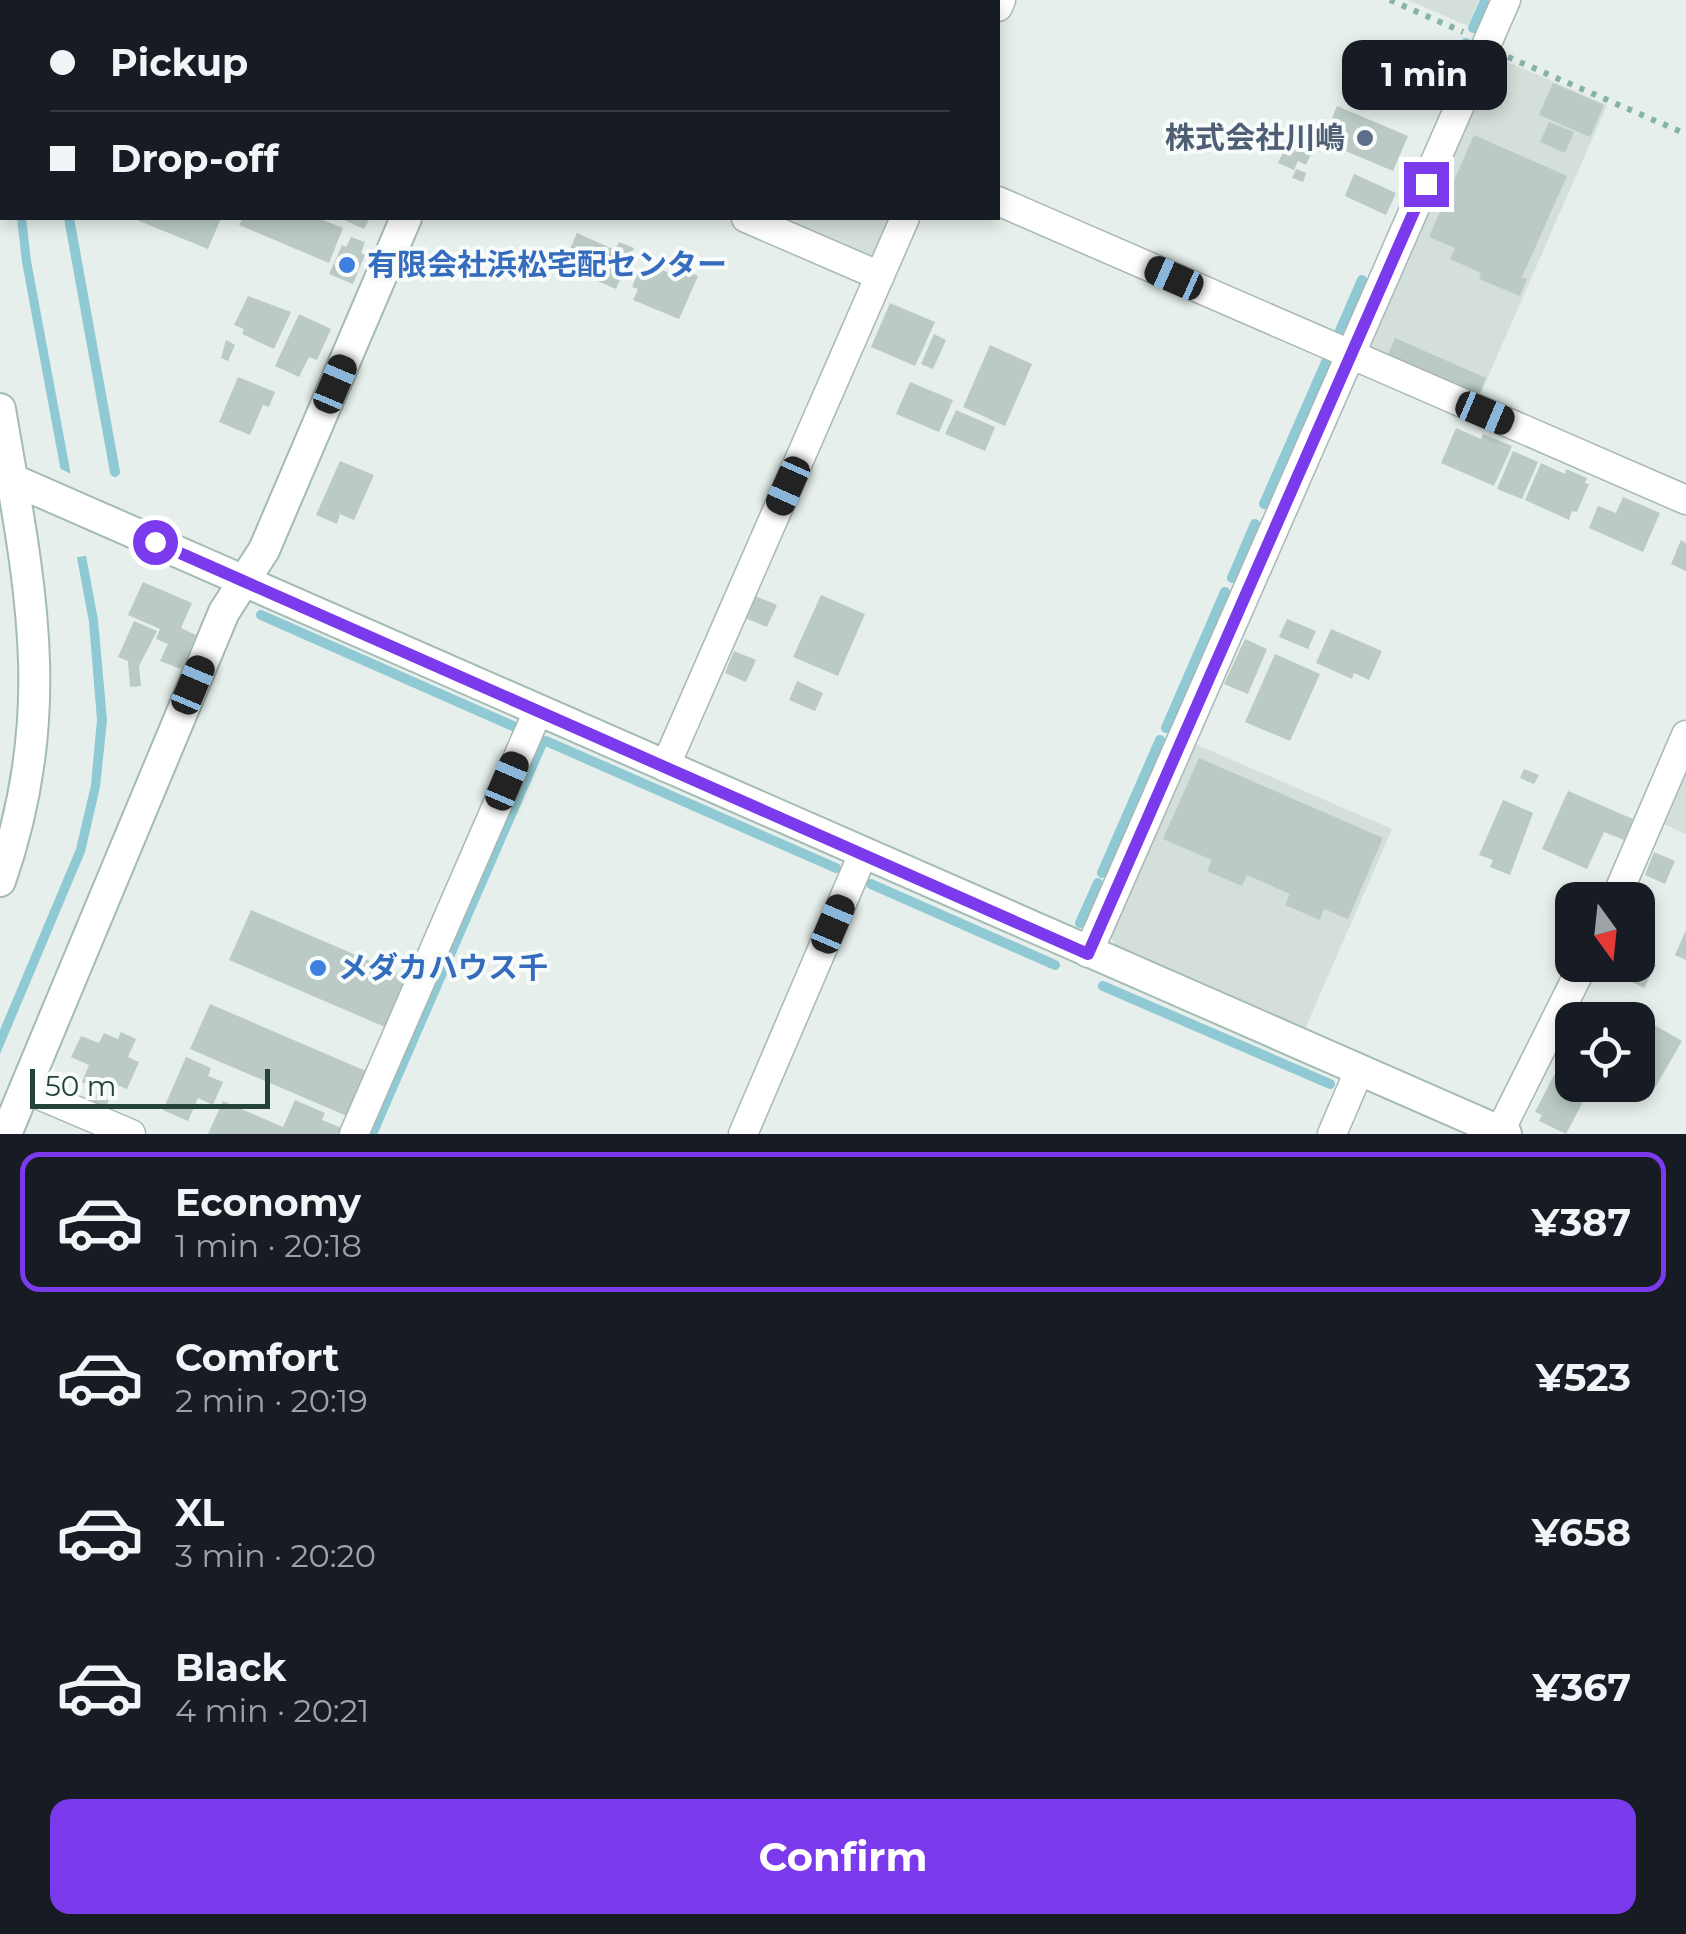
<!DOCTYPE html>
<meta charset="utf-8">
<style>
body{margin:0;font-family:Montserrat,"Noto Sans JP",sans-serif;background:#242831;color:#f1f3f6;height:100vh;display:flex;flex-direction:column;font-size:38px;white-space:nowrap}
*{box-sizing:border-box;margin:0}
p{font-size:32px;color:#9ea1a6}
.icon{flex:none;width:55px;height:55px;fill:none;stroke:currentColor;stroke-width:2;stroke-linecap:round;stroke-linejoin:round}
.map{position:relative;height:1134px;overflow:hidden}
.panel{display:flex;flex-direction:column;background:#171b24;flex:1}
.panel>*{flex:none}
.hud{position:absolute;left:0px;top:0px;width:1000px;height:220px;box-shadow:0 5px 15px #0003;display:grid;align-content:center;height:220px;padding:0 50px;background:#171b24}
.needle{width:65px;rotate:165deg}
.fabs{position:absolute;left:1555px;top:882px;display:grid;gap:20px}
.fabs a{display:grid;place-items:center;width:100px;height:100px;border-radius:20px;background:#171b24;box-shadow:0 5px 15px #0003;font-size:50px}
.scale{position:absolute;left:30px;bottom:25px;width:240px;box-sizing:border-box;padding-left:10px;border:5px solid #24423a;border-top:0;font-size:28px;line-height:35px;white-space:nowrap;color:#24423a;-webkit-text-stroke:8px #f7fbf9;paint-order:stroke}
.end{position:absolute;width:45px;height:45px;margin:-22px;border:12px solid #7c3aed;background:#fff;box-shadow:0 0 0 5px #fff}
.from{border-radius:50%}
.bubble{position:absolute;height:70px;border-radius:20px;background:#171b24;box-shadow:0 5px 15px #0003;font-size:32px;font-weight:700;line-height:70px;text-align:center}
.car{position:absolute;width:30px;height:60px;margin:-30px -15px;border-radius:12px;box-shadow:0 0 8px 2px #0007;background:linear-gradient(#222 24%,#8ab4d8 0 40%,#222 0 76%,#8ab4d8 0 86%,#222 0)}
.hud b{display:flex;align-items:center;gap:35px;height:95px;font-size:38px}
.hud b+b{border-top:2px solid #363941}
.hud i{width:25px;height:25px;background:#f1f3f6}
ul{padding:18px 0 0;list-style:none}
li{display:flex;align-items:center;gap:30px;height:140px;margin:0 20px 15px;padding:0 30px;border:5px solid transparent;border-radius:20px}
li div{flex:1}
li b{display:block;font-size:38px}
li em{font-style:normal;font-weight:700}
li.selected{border-color:#7c3aed}
li>.icon{width:90px;height:90px;stroke-width:1.5}
.action{display:flex;gap:20px;margin-top:auto;padding:20px 50px}
.action a{flex:1;height:115px;border-radius:20px;background:#7c3aed;color:#fff;font-size:40px;font-weight:700;line-height:115px;text-align:center}
.map>svg:first-child{display:block}
.built{fill:#d4dfda}
.water{fill:#8ec9d4}
.pier{fill:#e6efeb}
.lines{fill:none;stroke-linecap:round;stroke-linejoin:round}
.stream{stroke:#8ec9d4;stroke-width:10}
.building{fill:#bbcac4}
.street-casing{stroke:#a8b8b2;stroke-width:31}
.secondary-casing{stroke:#a4bbb3;stroke-width:34}
.path{stroke:#86b3a5;stroke-width:6;stroke-dasharray:5 8;stroke-linecap:butt}
.street{stroke:#fff;stroke-width:28}
.secondary{stroke:#fff;stroke-width:30}
.route{stroke:#7c3aed;stroke-width:12}
.service-dot{fill:#5c6f8a;stroke:#f7fbf9;stroke-width:4}
.shop-dot{fill:#3f7fe0;stroke:#f7fbf9;stroke-width:4}
.labels{text-anchor:middle;stroke-width:8;stroke-linejoin:round;paint-order:stroke}
.service-label{font-size:30px;font-weight:bold;fill:#4e5e75;stroke:#f7fbf9;text-anchor:end}
.shop-label{font-size:30px;font-weight:bold;fill:#366cbe;stroke:#f7fbf9;text-anchor:start}
</style>
<div class="map">
<svg width="1686" height="1134" viewBox="0 0 1686 1134">
<rect width="100%" height="100%" fill="#e6efeb"/>
<path class="built" d="M517,0h470l-471,2z
M1408,0h71l-11,26z
M1494,56l113,49 -130,297 -113,-49z
M770,218h122l-17,37 -9,4z
M1193,743l199,86 -87,200 -190,-83 -5,-12z
M1686,766v68l-25,-11z"/>
<path class="water" d="M17,218h9l5,43 67,359 9,100 -7,67 -15,65 -85,202v-24l76,-181 15,-64 6,-65 -8,-98 -67,-360z"/>
<path class="pier" d="M55,466l14,7 6,-1 16,83 -19,3z"/>
<g class="lines">
<path class="stream" d="M75,2v-2
M1473,28l11,-25
M1449,83l17,-40
M69,218l46,254
M1336,340l26,-60
M1264,504l66,-151
M1232,578l23,-54
M261,615l252,111
M1166,728l59,-136
M546,741l290,127
M1102,873l58,-133
M871,884l184,81
M1080,923l18,-40
M1103,986l227,98
M372,1134l171,-393"/>
</g>
<path class="building" d="M1553,83l51,22 -14,32 -51,-22z
M1337,106l71,30 -15,35 -71,-30z
M1549,122l25,10 -9,21 -25,-11z
M1474,135l93,41 -45,101 5,2 -7,17 -41,-17 2,-6 -31,-14 5,-11 -26,-11z
M1287,144l24,10 -5,11 -8,-4 -4,9 -16,-7z
M1296,169l10,4 -3,9 -11,-4z
M1354,174l42,19 -10,22 -41,-19z
M132,218h89l-13,31z
M243,218h75l25,10 -14,35 -90,-38z
M340,218h30l-6,11z
M577,233l38,17 4,-8 15,6 -18,41 -44,-19 4,-7 -10,-5z
M351,237l14,5 -4,11 4,2 -12,29 -24,-10 13,-29 4,2z
M655,267l19,8 4,-8 20,9 -19,43 -46,-19 5,-11 -6,-2 7,-17 12,6z
M248,296l43,16 -17,37 -32,-15 2,-5 -10,-4z
M890,303l45,19 -20,44 -44,-19z
M299,314l32,15 -14,31 -8,-3 -10,20 -24,-11z
M934,334l12,6 -13,29 -12,-5z
M1395,338l91,40 -10,24 -91,-40z
M226,340l9,5 -7,16 -7,-3z
M990,345l42,19 -27,62 -42,-19z
M238,377l37,15 -6,15 -6,-2 -13,30 -31,-13z
M910,382l43,18 -14,32 -43,-18z
M956,410l39,17 -10,24 -40,-17z
M1456,428l25,11 2,-5 29,12 -18,40 -53,-23z
M1513,451l25,11 -16,37 -25,-10z
M340,461l34,14 -20,45 -14,-6 -3,10 -21,-9z
M1541,463l24,11 1,-5 21,9 -2,5 4,1 -12,28 -5,-1 -3,9 -44,-20z
M1623,497l37,16 -17,39 -54,-24 9,-22 18,7z
M1681,540l5,3v28l-15,-7z
M143,582l49,21 -11,25 15,7 -15,34 -21,-8 8,-17 -12,-5 4,-10 -32,-14z
M821,595l44,19 -27,62 -45,-19z
M755,596l22,9 -10,22 -22,-9z
M1287,619l29,12 -8,18 -29,-12z
M134,621l23,10 -18,35 2,20 -11,1 -2,-26 -10,-4z
M1331,629l51,22 -13,29 -15,-7 -2,6 -36,-16z
M1245,639l22,10 -19,45 -24,-10z
M734,651l22,9 -10,22 -21,-9z
M1275,654l45,20 -30,67 -45,-19z
M797,681l26,12 -8,18 -26,-11z
M1199,758l184,80 -35,81 -24,-10 -4,11 -35,-15 5,-11 -43,-19 -5,11 -35,-15 5,-11 -49,-21z
M1524,769l15,6 -5,9 -14,-6z
M1568,791l65,28 -9,21 -20,-8 -17,37 -45,-20z
M1503,800l30,13 -23,62 -20,-8 3,-7 -14,-5z
M1654,852l21,9 -10,23 -20,-9z
M251,910l156,67 -22,50 -156,-67z
M1686,930v30l-11,-5z
M1638,955l18,10 -12,23 -34,-17 3,-6h25z
M210,1004l156,67 -19,45 -157,-67z
M1642,1018l40,23 -33,57 -21,-13h10v-59z
M121,1032l15,7 -8,18 11,5 -12,27 -12,-5 -5,10 -28,-12 7,-17 -18,-8 10,-21 18,7 5,-10 14,6z
M186,1057l25,11 -3,8 15,6 -10,23 -15,-7 -10,23 -25,-11z
M1554,1075l34,17 -22,42 -27,-13 3,-6 -7,-3z
M96,1093l13,6 -4,12 -14,-6z
M295,1100l30,13 -3,7 20,8 -2,6h-132l15,-33 60,26z"/>
<g class="lines">
<g class="street-casing">
<path id="street" d="M998,7l3,-7
M998,201l688,299
M746,218l134,58
M665,767l240,-549
M1615,900l71,-165
M1088,953l418,-953
M25,1089l106,45
M1500,1131l83,-166
M354,1134l184,-423
M743,1134l120,-280
M1332,1134l27,-63"/>
</g>
<g class="secondary-casing">
<path id="secondary" d="M497,2l1,-2
M0,409c29,172 60,301 0,472
M0,474l1506,660
M6,1134l218,-522 40,-62 142,-332"/>
</g>
<path class="path" d="M1390,0l73,32
M1508,57l178,77"/>
<use href="#street" class="street"/>
<use href="#secondary" class="secondary"/>
</g>
<g class="lines">
<path class="route" d="M155,542l933,412 338,-770"/>
</g>
<circle class="service-dot" cx="1365" cy="138" r="10"/>
<g class="shop-dot">
<circle cx="347" cy="265" r="10"/>
<circle cx="318" cy="968" r="10"/>
</g>
<g class="labels">
<g class="service-label">
<text x="1345" y="148">株式会社川嶋</text>
</g>
<g class="shop-label">
<text x="367" y="275">有限会社浜松宅配センター</text>
<text x="338" y="978">メダカハウス千</text>
</g>
</g>
</svg>
<div class="fabs">
<a><svg class="needle" viewBox="-14 -14 28 28"><path d="M0-13l5 13h-10z" fill="#e53935"/><path d="M0 13l5-13h-10z" fill="#9ea1a6"/></svg></a>
<a><svg class="icon" aria-label="locate" viewBox="0 0 24 24"><circle cx="12" cy="12" r="6"/><path d="M12 2v4M12 18v4M2 12h4M18 12h4"/></svg></a>
</div>
<div class="scale">50 m</div>
<i class="end from" style="left:155px;top:542px"></i>
<i class="end" style="left:1426px;top:184px"></i>
<div class="bubble" style="left:1342px;top:40px;width:165px">1 min</div>
<i class="car" style="left:1174px;top:278px;rotate:294deg"></i>
<i class="car" style="left:335px;top:384px;rotate:23deg"></i>
<i class="car" style="left:1485px;top:413px;rotate:113deg"></i>
<i class="car" style="left:788px;top:486px;rotate:204deg"></i>
<i class="car" style="left:193px;top:685px;rotate:23deg"></i>
<i class="car" style="left:507px;top:781px;rotate:23deg"></i>
<i class="car" style="left:833px;top:924px;rotate:23deg"></i>
<div class="hud">
<b><i class="from"></i>Pickup</b>
<b><i></i>Drop-off</b>
</div>
</div>
<section class="panel">
<ul>
<li class="selected"><svg class="icon" aria-label="car" viewBox="0 0 24 24"><path d="M5 17H2v-5l4-1 3-4h7l3 4 3 1v5h-3M9 17h6M6 11h13"/><circle cx="7" cy="17" r="2"/><circle cx="17" cy="17" r="2"/></svg><div><b>Economy</b><p>1 min · 20:18</p></div><em>¥387</em></li>
<li><svg class="icon" aria-label="car" viewBox="0 0 24 24"><path d="M5 17H2v-5l4-1 3-4h7l3 4 3 1v5h-3M9 17h6M6 11h13"/><circle cx="7" cy="17" r="2"/><circle cx="17" cy="17" r="2"/></svg><div><b>Comfort</b><p>2 min · 20:19</p></div><em>¥523</em></li>
<li><svg class="icon" aria-label="car" viewBox="0 0 24 24"><path d="M5 17H2v-5l4-1 3-4h7l3 4 3 1v5h-3M9 17h6M6 11h13"/><circle cx="7" cy="17" r="2"/><circle cx="17" cy="17" r="2"/></svg><div><b>XL</b><p>3 min · 20:20</p></div><em>¥658</em></li>
<li><svg class="icon" aria-label="car" viewBox="0 0 24 24"><path d="M5 17H2v-5l4-1 3-4h7l3 4 3 1v5h-3M9 17h6M6 11h13"/><circle cx="7" cy="17" r="2"/><circle cx="17" cy="17" r="2"/></svg><div><b>Black</b><p>4 min · 20:21</p></div><em>¥367</em></li>
</ul>
<div class="action"><a>Confirm</a></div>
</section>
